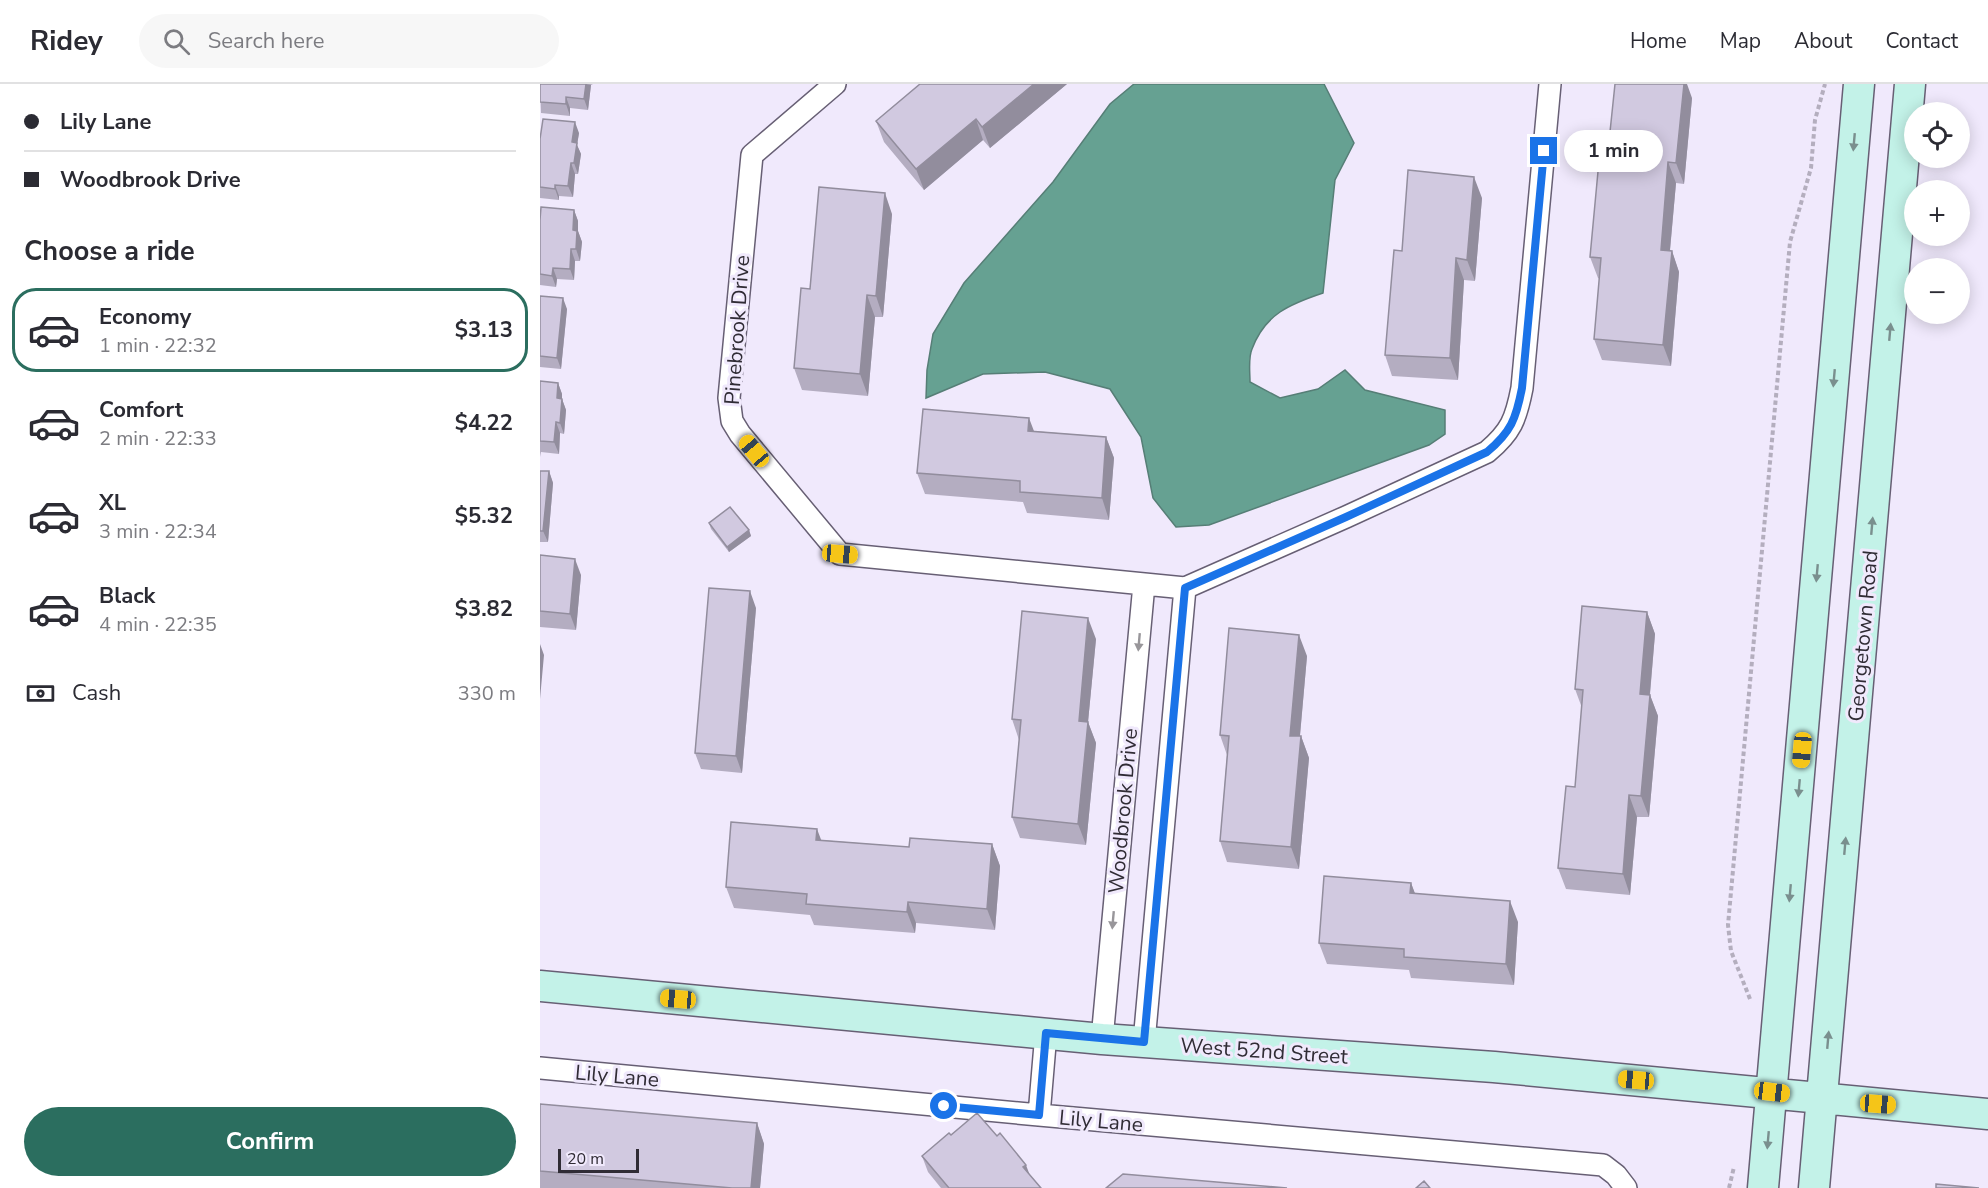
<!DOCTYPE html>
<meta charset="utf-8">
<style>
body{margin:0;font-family:"Nunito Sans",sans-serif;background:#f7f7f7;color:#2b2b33;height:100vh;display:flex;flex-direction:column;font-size:22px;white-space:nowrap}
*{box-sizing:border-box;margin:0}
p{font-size:20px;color:#7c7c81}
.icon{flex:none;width:33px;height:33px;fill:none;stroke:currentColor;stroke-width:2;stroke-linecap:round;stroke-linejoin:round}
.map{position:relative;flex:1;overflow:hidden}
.side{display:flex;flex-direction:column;background:#fff;width:540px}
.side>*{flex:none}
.hud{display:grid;align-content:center;height:132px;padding:0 24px;background:#fff}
.tools{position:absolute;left:1364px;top:18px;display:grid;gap:12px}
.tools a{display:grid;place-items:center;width:66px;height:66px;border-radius:50%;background:#fff;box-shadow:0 3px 15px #0003;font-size:30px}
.scale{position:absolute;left:18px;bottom:15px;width:81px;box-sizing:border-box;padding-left:6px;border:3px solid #302c35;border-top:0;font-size:16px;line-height:21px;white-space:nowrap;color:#302c35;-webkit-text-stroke:4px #f0e9fc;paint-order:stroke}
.end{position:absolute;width:27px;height:27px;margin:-14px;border:8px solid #1a73e8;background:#fff;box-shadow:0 0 0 3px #fff}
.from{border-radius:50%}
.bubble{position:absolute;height:42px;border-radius:21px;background:#fff;box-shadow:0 3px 15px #0003;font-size:20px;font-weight:700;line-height:42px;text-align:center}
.car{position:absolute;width:18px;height:36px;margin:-18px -9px;border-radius:8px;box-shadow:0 0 4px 2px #0007;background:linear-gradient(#f5c518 24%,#345 0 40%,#f5c518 0 76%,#345 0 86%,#f5c518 0)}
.hud b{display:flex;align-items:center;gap:21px;height:57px;font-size:22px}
.hud b+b{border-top:2px solid #e1e1e2}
.hud i{width:15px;height:15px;background:#2b2b33}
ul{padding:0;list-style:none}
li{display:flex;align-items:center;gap:18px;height:84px;margin:0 12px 9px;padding:0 12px;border:3px solid transparent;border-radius:24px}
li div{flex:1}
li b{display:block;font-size:22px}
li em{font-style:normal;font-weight:700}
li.selected{border-color:#2b6e5f}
li>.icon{width:54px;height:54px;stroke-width:1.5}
h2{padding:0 24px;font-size:27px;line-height:72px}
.pay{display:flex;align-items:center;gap:15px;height:66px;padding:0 24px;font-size:22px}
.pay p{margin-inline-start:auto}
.button{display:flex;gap:12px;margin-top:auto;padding:12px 24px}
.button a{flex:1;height:69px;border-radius:36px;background:#2b6e5f;color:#fff;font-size:24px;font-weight:700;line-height:69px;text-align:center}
header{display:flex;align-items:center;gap:36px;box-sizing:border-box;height:84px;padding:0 30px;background:#fff;border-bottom:2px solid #e1e1e2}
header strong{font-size:28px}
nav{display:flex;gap:33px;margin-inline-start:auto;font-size:21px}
.search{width:420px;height:54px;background:#f7f7f7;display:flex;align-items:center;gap:15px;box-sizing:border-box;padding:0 21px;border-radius:33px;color:#7c7c81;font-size:22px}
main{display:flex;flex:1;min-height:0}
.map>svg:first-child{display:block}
.water{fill:#66a192;stroke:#567e76;stroke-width:1.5}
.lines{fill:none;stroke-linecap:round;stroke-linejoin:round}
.street-casing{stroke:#675f74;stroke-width:24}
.secondary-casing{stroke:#675f74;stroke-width:33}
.path{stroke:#b4aebe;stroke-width:4;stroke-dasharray:4.5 3;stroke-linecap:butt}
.street{stroke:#fff;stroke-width:21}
.secondary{stroke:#c3f2e8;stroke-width:30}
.wall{fill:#b4adc1}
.shaded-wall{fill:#928d9d}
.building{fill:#d1c9e0;stroke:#928d9d;stroke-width:1.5}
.oneway{fill:#7a8f8e}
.oneway2{fill:#98969a}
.route{stroke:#1a73e8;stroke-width:8}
.labels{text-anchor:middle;stroke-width:6;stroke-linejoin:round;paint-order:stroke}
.street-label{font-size:21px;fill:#302c35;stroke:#f0e9fc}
</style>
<header>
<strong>Ridey</strong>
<div class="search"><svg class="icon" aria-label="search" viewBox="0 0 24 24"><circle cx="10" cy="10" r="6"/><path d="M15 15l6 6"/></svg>Search here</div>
<nav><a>Home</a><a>Map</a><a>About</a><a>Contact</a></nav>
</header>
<main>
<section class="side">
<div class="hud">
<b><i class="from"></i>Lily Lane</b>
<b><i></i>Woodbrook Drive</b>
</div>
<h2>Choose a ride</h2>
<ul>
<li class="selected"><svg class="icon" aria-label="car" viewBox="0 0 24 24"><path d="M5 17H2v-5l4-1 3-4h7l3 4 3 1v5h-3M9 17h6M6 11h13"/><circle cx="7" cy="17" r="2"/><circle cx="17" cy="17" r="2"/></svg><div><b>Economy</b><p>1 min · 22:32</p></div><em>$3.13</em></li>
<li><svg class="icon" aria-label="car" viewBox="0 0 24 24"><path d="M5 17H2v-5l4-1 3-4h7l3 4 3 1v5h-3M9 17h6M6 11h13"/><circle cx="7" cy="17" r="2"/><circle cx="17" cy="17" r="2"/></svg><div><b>Comfort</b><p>2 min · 22:33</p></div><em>$4.22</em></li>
<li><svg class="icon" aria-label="car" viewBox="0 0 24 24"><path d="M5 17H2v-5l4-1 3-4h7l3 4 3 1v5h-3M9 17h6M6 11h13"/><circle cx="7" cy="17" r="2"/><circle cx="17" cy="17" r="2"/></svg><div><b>XL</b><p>3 min · 22:34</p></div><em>$5.32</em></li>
<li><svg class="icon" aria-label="car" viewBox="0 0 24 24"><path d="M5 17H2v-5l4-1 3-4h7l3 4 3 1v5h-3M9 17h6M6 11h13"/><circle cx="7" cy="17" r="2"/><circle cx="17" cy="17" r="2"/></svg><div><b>Black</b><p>4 min · 22:35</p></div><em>$3.82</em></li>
</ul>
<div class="pay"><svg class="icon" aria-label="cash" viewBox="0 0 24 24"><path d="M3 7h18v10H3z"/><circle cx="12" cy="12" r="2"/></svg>Cash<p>330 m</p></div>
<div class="button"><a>Confirm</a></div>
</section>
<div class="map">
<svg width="1448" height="1104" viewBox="0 0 1448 1104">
<rect width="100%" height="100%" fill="#f0e9fc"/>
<path class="water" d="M594,0h190l30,59 -19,37 -12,113c-33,11 -58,21 -71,56 -4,9 -2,23 -2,33l30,16 38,-9 27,-19 20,20 80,20v24l-16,11 -220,80 -33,2 -23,-29 -12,-61 -31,-48 -65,-17 -62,2 -57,24 1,-28 6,-36 31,-51 89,-101 57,-78z"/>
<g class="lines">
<g class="street-casing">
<path id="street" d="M295,0l-83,71 -23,243 3,23 8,13 100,120 345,34 161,-71 141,-65c24,-20 29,-33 35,-64l28,-304
M562,955l42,-455
M604,958l41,-454
M0,984l499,47 564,50 13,10 10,13
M499,1031l7,-82"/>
</g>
<g class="secondary-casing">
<path id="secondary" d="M0,902l562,53 392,28 494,47
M1223,1104l96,-1104
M1274,1104l96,-1104"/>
</g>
<path class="path" d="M1210,915l-19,-48 -3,-26 62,-683 21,-74 4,-48 10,-36
M1189,1104l5,-21"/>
<use href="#street" class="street"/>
<use href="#secondary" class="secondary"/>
</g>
<path class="wall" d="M0,0h53l-2,1 -3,25 -18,-2v8l-29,-3z
M527,0l-77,64 -7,-8 -59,50 -40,-48 -8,-21z
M1152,14l-8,86 -8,-1 -6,68h2l7,21 -8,94 -69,-6 -8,-21 6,-60 -2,-1 -8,-21 18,-106z
M39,49l-2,12 4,9 -3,20h-3l-2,23 -14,-1v4l-19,-2v-59z
M942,114l-7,83 -11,-1 -6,100 -66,-4 -7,-21 17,-104z
M34,126l4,11v10l4,11 -2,19h-5l-1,19 -17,-1 -1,8 -16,-2v-65z
M352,130l-9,103h-8l-7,79 -66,-6 -8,-22 16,-79z
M0,212l27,13 -6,60 -21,-2z
M0,297l18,2 4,11v5l4,11 -2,24 -4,-1 -1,21 -18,-2 -1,5z
M494,347l72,6 8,21 -5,62 -82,-7 -4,-11 -98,-8 -8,-21z
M0,387h9l4,12 -5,59h-8z
M169,439l40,7 2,6 -22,16 -18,-23z
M0,471l41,20 -5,55 -36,-3z
M216,524l-14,165 -41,-4 -6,-16z
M1107,528l8,22 -5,61 8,21 -9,101h-12l-7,78 -64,-6 -8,-21 17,-81 7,-79 -7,-19z
M556,555l-8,83 8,21 -10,102 -66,-7 -8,-21 7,-77 -7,-21z
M767,572l-7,80h1l8,22 -10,111 -72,-7 -7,-21 7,-86 -7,-20z
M281,756l88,7 83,-3 8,22 -5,64 -79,-7 -1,10 -101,-8 -4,-10 -76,-7 -8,-21z
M871,799l4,11 103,28 -4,63 -103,-7 -2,-8 -82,-6 -8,-21z
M0,1020l217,19 7,21 -4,44h-220z
M411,1051l79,40 11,13h-100l-13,-16 -6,-16z"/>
<path class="shaded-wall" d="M46,0l5,1 -3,25 -4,-11z
M494,0h33l-77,64 -8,-21z
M1144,0h3l5,14 -8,86 -8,-21z
M26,13l4,11v8l-4,-12z
M436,35l7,21 -59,50 -8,-21z
M35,38l4,11 -2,12 4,9 -3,20 -4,-11 -2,-21z
M1128,78l8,21 -8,88 -7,-21z
M31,79l4,11 -2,23 -5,-11z
M934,93l8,21 -7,83 -8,-21z
M15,101l4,11v4l-4,-11z
M345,109l7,21 -9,103 -7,-21z
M34,126l4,11v10l4,11 -2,19 -4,-12 -3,-19z
M31,165l4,12 -1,19 -4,-11z
M1132,167l7,21 -8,94 -8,-21z
M916,174l8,22 -6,100 -8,-22z
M13,184l4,11 -1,8 -4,-11z
M327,211l8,22 -7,79 -8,-22z
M23,214l4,11 -6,60 -4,-11z
M18,299l4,11v5l4,11 -2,24 -4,-11 -3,-25z
M489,334l8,21 -9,-8z
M16,338l4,11 -1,21 -5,-12z
M566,353l8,21 -5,62 -7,-22z
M9,387l4,12 -5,59 -5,-11z
M209,446l2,6 -22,16 -2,-5z
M35,475l6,16 -5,55 -6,-16z
M210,507l6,17 -14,165 -6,-17z
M1107,528l8,22 -7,81 -8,-21z
M548,534l8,21 -8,83 8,21 -10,102 -8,-21 1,-103z
M759,551l8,21 -9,101 -8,-21z
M0,560l4,11 -4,44z
M1110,611l8,21 -9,101 -8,-21z
M761,652l8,22 -10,111 -8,-22z
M1089,711l8,22 -7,78 -7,-21z
M277,745l8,21 -9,-10z
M452,760l8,22 -5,64 -8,-21z
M871,799l8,21 -9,-11z
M970,817l8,21 -4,63 -8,-21z
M368,818l8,21 -1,10 -8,-21z
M217,1039l7,21 -4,44h-9z
M486,1081l6,16 -9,-14z"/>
<path class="building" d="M0,0h46l-2,15 -18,-2v7l-26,-2z
M380,0h114l-52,43 -6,-8 -60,50 -40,-48z
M1075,0h69l-8,79 -8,-1 -7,88 11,1 -9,94 -69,-6 7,-81 -11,-1 10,-107 8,1z
M3,35l32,3 -3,20 5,1 -3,20h-3l-3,23 -13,-1v4l-15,-2v-48z
M868,86l66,7 -7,83 -11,-2 -6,100 -65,-3 9,-105 8,1z
M279,103l66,6 -9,103 -9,-1 -7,79 -66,-6 7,-80 9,1z
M1,123l33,3 -1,20 4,1 -1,18h-5l-1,20 -17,-1 -1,8 -12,-2v-54z
M0,212l23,2 -6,60 -17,-2z
M0,297l18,2 -1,15 5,1 -2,24 -4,-1 -2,20 -14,-1z
M383,325l106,9 -1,13 78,6 -4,61 -82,-6v-11l-103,-8z
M0,387h9l-6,60h-3z
M190,423l19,23 -22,17 -18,-24z
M0,471l35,4 -5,55 -30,-3z
M169,504l41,3 -14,165 -41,-3z
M1042,522l65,6 -7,82 10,1 -9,101 -12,-1 -6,79 -65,-6 8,-82 9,1 8,-97 -8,-1z
M482,527l66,7 -9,103 9,1 -10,102 -66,-7 9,-97 -9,-1z
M689,544l70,7 -9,101h11l-10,111 -71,-6 9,-105 -9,-1z
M191,738l86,7 -1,11 93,7 1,-9 82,6 -5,65 -79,-7 -1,10 -101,-8 1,-10 -81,-7z
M784,792l87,7 -1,10 100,8 -4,63 -102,-7v-8l-85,-6z
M0,1020l217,19 -6,65h-19l-192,-17z
M437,1029l20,23 3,-3 26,32 -3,2 18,21h-92l-27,-32 27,-23 2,2z
M583,1090l164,14h-181z
M884,1097l6,7h-14z
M1396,1100l43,4h-43z"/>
<defs><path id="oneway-solid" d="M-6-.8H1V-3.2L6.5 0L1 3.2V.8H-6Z" transform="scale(1.5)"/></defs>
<g class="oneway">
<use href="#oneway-solid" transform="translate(1314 58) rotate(95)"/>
<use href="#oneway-solid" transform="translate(1350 248) rotate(-85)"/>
<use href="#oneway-solid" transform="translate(1294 294) rotate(95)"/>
<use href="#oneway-solid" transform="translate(1332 442) rotate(-85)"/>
<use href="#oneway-solid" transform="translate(1277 489) rotate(95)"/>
<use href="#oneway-solid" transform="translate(1259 704) rotate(95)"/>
<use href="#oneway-solid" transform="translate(1305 762) rotate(-85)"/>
<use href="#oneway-solid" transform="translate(1250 809) rotate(95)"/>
<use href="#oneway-solid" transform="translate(1288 956) rotate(-85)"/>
<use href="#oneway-solid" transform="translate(1228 1056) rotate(95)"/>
</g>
<g class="oneway2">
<use href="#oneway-solid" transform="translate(599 558) rotate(95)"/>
<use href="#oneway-solid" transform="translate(573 836) rotate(95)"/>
</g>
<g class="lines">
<path class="route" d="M404,1022l95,9 7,-82 98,9 41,-454 161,-71 141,-65c24,-20 29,-33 35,-64l22,-237"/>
</g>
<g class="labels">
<g class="street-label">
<text transform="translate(197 246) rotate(-86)" y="7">Pinebrook Drive</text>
<text transform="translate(1323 552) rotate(-85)" y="7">Georgetown Road</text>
<text transform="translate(583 727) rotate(-85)" y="7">Woodbrook Drive</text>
<text transform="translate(724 967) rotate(4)" y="7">West 52nd Street</text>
<text transform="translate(77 992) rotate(5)" y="7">Lily Lane</text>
<text transform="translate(561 1037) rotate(5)" y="7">Lily Lane</text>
</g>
</g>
</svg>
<div class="tools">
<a><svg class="icon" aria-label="locate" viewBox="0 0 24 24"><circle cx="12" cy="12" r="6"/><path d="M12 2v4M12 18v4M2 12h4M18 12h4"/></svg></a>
<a>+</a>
<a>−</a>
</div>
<div class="scale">20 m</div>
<i class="end from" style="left:404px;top:1022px"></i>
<i class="end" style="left:1004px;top:67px"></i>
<div class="bubble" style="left:1024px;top:46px;width:99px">1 min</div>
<i class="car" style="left:214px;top:367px;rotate:320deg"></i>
<i class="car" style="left:300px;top:470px;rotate:95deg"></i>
<i class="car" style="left:1262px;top:666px;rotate:185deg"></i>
<i class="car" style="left:138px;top:915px;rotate:275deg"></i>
<i class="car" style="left:1096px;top:996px;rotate:275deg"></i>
<i class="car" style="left:1232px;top:1008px;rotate:97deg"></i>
<i class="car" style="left:1338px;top:1020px;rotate:94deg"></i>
</div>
</main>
